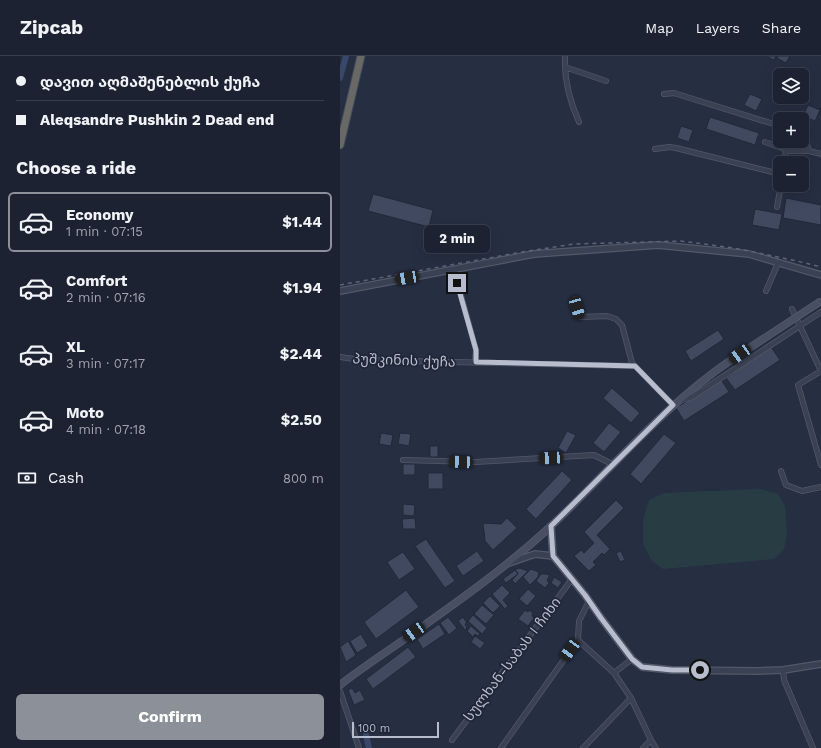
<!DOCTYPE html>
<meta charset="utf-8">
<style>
body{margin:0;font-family:"Work Sans","Noto Sans Georgian",sans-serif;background:#252a3a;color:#f1f3f6;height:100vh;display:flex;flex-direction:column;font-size:15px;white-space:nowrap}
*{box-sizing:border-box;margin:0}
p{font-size:13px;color:#a0a4ac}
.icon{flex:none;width:22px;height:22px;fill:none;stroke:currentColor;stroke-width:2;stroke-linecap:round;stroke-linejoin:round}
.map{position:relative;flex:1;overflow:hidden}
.details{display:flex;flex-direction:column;background:#1c2232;width:340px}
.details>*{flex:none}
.banner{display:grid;align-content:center;height:88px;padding:0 16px;background:#1c2232}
.buttons{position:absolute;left:433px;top:12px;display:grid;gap:8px}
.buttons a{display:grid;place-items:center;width:36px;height:36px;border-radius:6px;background:#1c2232;box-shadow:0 4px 16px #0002,0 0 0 1px #3a3f4d;font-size:20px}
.scale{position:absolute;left:12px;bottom:10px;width:87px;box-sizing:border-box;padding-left:4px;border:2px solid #b7bdcc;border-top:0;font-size:11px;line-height:14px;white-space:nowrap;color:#b7bdcc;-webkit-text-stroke:3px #1f2637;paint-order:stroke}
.end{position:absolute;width:18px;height:18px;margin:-9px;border:5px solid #b7bdcc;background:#111;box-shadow:0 0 0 2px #111}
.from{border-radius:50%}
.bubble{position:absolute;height:28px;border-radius:6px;background:#1c2232;box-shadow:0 4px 16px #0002,0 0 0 1px #3a3f4d;font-size:13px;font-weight:700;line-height:28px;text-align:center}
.car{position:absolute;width:12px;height:24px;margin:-12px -6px;border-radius:5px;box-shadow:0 0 3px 1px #0007;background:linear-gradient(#222 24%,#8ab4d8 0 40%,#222 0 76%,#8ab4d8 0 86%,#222 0)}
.banner b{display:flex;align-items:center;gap:14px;height:38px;font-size:15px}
.banner b+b{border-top:1px solid #3a3f4d}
.banner i{width:10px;height:10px;background:#f1f3f6}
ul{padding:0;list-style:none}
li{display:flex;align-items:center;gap:12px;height:60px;margin:0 8px 6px;padding:0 8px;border:2px solid transparent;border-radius:6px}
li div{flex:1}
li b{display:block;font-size:15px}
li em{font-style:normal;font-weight:700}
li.active{border-color:#8c9099}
li>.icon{width:36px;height:36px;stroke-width:1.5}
h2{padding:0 16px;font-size:18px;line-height:48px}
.pay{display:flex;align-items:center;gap:10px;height:44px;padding:0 16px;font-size:15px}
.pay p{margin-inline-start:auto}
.button{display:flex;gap:8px;margin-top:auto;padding:8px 16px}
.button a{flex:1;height:46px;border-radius:6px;background:#8c9099;color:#fff;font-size:16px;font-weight:700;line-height:46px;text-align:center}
header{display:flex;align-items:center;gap:24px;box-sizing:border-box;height:56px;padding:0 20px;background:#1c2232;border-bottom:1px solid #3a3f4d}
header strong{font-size:19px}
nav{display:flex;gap:22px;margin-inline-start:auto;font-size:14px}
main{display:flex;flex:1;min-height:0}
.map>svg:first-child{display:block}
.grass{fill:#283d43}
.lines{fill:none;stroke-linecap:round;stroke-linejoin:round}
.canal{stroke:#39486a;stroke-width:6}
.building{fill:#404960;stroke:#212839}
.minor-casing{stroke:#525969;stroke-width:6}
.tertiary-casing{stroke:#525969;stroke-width:8}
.secondary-casing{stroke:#525969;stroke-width:8}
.trunk-casing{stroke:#424959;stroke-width:9}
.minor{stroke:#3a4152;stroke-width:4.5}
.tertiary{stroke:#3a4152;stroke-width:5.5}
.secondary{stroke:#484f65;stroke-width:6}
.trunk{stroke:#686864;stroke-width:7}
.rail{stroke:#5c6479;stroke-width:1.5;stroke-dasharray:4 4;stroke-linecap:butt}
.secondary-bridge-casing{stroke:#525969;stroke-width:8;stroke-linecap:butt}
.secondary-bridge{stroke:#484f65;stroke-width:6}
.route{stroke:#b7bdcc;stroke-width:5}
.labels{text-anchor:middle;stroke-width:3.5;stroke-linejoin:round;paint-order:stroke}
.street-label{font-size:14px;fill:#b7bdcc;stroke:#1f2637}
</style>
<header>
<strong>Zipcab</strong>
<nav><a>Map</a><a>Layers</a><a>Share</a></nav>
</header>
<main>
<section class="details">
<div class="banner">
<b><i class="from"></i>დავით აღმაშენებლის ქუჩა</b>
<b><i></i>Aleqsandre Pushkin 2 Dead end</b>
</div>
<h2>Choose a ride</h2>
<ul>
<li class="active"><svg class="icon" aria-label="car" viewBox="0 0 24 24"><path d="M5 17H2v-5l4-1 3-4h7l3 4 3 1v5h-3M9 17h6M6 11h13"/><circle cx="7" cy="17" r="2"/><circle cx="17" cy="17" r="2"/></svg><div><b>Economy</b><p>1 min · 07:15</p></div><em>$1.44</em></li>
<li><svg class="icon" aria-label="car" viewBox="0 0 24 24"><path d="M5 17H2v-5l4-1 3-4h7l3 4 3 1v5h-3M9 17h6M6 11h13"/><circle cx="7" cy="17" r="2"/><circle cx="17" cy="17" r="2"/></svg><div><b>Comfort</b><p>2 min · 07:16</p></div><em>$1.94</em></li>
<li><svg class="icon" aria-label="car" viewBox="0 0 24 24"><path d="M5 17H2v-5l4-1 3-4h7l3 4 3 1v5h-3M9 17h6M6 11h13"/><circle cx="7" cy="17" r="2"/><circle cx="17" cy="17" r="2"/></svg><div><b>XL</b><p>3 min · 07:17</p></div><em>$2.44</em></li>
<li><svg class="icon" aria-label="car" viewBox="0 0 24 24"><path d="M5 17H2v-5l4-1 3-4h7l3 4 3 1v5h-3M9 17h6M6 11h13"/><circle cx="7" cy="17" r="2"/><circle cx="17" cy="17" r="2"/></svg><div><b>Moto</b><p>4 min · 07:18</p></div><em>$2.50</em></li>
</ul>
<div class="pay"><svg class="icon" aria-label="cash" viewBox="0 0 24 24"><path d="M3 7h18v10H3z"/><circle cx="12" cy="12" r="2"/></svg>Cash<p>800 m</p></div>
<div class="button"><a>Confirm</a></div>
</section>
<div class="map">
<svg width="481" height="692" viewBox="0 0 481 692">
<rect width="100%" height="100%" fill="#262e42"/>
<path class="grass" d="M420,433l18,5 7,12 2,28 -3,15 -10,10 -111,10 -11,-8 -9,-17v-24l6,-20 15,-7z"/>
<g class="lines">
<path class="canal" d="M0,22l6,-22
M26,679l3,13"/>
</g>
<path class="building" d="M426,0h10l-2,4z
M438,0h12l-4,7 -9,-5z
M410,38l12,5 -6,12 -12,-6z
M468,49l12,5 -5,11 -12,-5z
M370,61l49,16 -4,12 -49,-16z
M341,70l12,4 -4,12 -12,-4z
M33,138l60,16 -4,17 -61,-16z
M446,142l35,7v20l-38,-7z
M415,153l27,5 -3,16 -27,-5z
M378,274l6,9 -33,22 -6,-10z
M431,291l9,13 -45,30 -9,-12z
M381,323l8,13 -45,29 -8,-13z
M272,332l28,25 -9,10 -28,-25z
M269,367l12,9 -17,20 -11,-9z
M227,375l9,4 -10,18 -8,-5z
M41,377l12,2 -2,11 -12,-2z
M60,377l11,1 -2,12 -11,-2z
M324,378l12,9 -35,41 -11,-10z
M90,390h8v11h-8z
M63,408h12v11h-12z
M222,415l10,9 -36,39 -10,-10z
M88,417h15v16h-15z
M276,444l8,8 -27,27 13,14 -6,6 -2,-2 -9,9 3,3 -7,6 -15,-15 7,-6 3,3 10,-10 -10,-11z
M63,448l12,1 -1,11 -11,-1z
M75,462l1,11h-13l-1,-10z
M167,462l10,10 -24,22 -8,-9 -2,-18 18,1z
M86,483l29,42 -10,7 -30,-42z
M137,495l7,10 -21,15 -7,-10z
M281,495l4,9 -5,2 -4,-9z
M63,496l12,17 -16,11 -12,-18z
M180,512l8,3 -13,13 -3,-4 6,-6 -3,-5z
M191,513l8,3 -1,5 -8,8 -7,-8z
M175,514l3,4 -12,9 -3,-4z
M201,518h5l4,1 -3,5 2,3 -4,5 -9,-7z
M214,521l8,5 -4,6 -7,-5z
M162,529l8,8 -7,7 5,6 -3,3 -13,-15z
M188,533l8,7 -9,10 -8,-7z
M66,534l13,17 -43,32 -12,-17z
M150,540l10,10 -7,7 -10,-10z
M142,549l12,10 -8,9 -12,-10z
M185,554l3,2 1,-2 4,3 -1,3 2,2 -6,8 -10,-7z
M133,559l14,13 -5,6 -14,-13z
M108,561l9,11 -8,7 -9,-12z
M123,561l4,6 -2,1 2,4 -2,2 -7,-9z
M99,568l6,10 -22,15 -6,-10z
M131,570l9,8 -2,2 -3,-2 -2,3 -6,-6z
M21,578l7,12 -11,7 -7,-12z
M135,580l10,7 -5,6 -9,-7z
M8,585l8,14 -10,7 -6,-15z
M68,591l8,10 -43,32 -7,-10z
M12,632l3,5 5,-3 5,10 -11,5 -6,-15z"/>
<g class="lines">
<g class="minor-casing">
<path id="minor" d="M225,0c-1,23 4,44 14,66
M225,11l41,14
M324,38l10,-1 106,33
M462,79l4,6 3,10 12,3
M425,86l26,9h18
M315,93l14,-2 7,1 104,26
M444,107l2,-13
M437,151l4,-22
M114,214l22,80 -1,12
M426,235l12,-28
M235,243l5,18 27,-1 9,3 6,6 10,38 41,42
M452,253l29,62 -23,14 23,80
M0,301l21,3 274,6
M339,345l13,-4 129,-85
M63,404l72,2 119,-7 18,9
M441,415l5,14 16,6 19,-4
M238,584l36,33
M292,603l-18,14 17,25 20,42 5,8
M443,614l1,10 29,68
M0,635l19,57
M112,684l120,-161
M161,692l77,-108 1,-19 10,-20
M243,692l48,-50
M303,692l8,-8"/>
</g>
<g class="tertiary-casing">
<path id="tertiary" d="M0,235l194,-37 124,-9 91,9 72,21
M211,470l2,30 32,39 16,23 31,41 10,8 30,3 85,1 26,-1 38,-6
M169,507l26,-9 18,2"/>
</g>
<g class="secondary-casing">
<path id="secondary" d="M0,629c23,-18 48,-34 72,-51 48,-34 96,-68 139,-108 60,-56 111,-119 180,-166"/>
</g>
<g class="trunk-casing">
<path id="trunk" d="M0,89l21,-89"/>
</g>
<use href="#minor" class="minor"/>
<use href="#tertiary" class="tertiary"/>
<use href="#secondary" class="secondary"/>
<use href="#trunk" class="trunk"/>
<path class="rail" d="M0,229l182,-33 52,-8 107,-3 53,7 63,13 24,6"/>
<g class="secondary-bridge-casing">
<path id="secondary-bridge" d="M391,304l90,-59"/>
</g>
<use href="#secondary-bridge" class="secondary-bridge"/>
</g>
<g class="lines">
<path class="route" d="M117,227l19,67v12l159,4 38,39 -122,121 2,30 32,39 16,23 31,41 10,8 30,3h28"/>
</g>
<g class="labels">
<g class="street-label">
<text transform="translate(64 304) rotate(2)" y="5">პუშკინის ქუჩა</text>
<text transform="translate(172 603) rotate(-53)" y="5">სულხან-საბას I ჩიხი</text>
</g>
</g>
</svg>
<div class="buttons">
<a><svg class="icon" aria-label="layers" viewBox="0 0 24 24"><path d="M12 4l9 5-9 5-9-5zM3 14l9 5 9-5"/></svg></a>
<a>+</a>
<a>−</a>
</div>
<div class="scale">100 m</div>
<i class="end from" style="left:360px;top:614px"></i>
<i class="end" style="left:117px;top:227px"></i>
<div class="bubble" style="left:84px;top:169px;width:66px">2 min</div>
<i class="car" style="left:67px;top:222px;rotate:260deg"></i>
<i class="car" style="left:237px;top:252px;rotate:164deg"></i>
<i class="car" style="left:400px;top:298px;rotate:235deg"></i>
<i class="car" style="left:211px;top:402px;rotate:267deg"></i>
<i class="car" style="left:121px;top:406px;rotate:272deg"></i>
<i class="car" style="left:74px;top:576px;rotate:235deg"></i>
<i class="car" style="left:230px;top:594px;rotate:216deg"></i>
</div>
</main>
